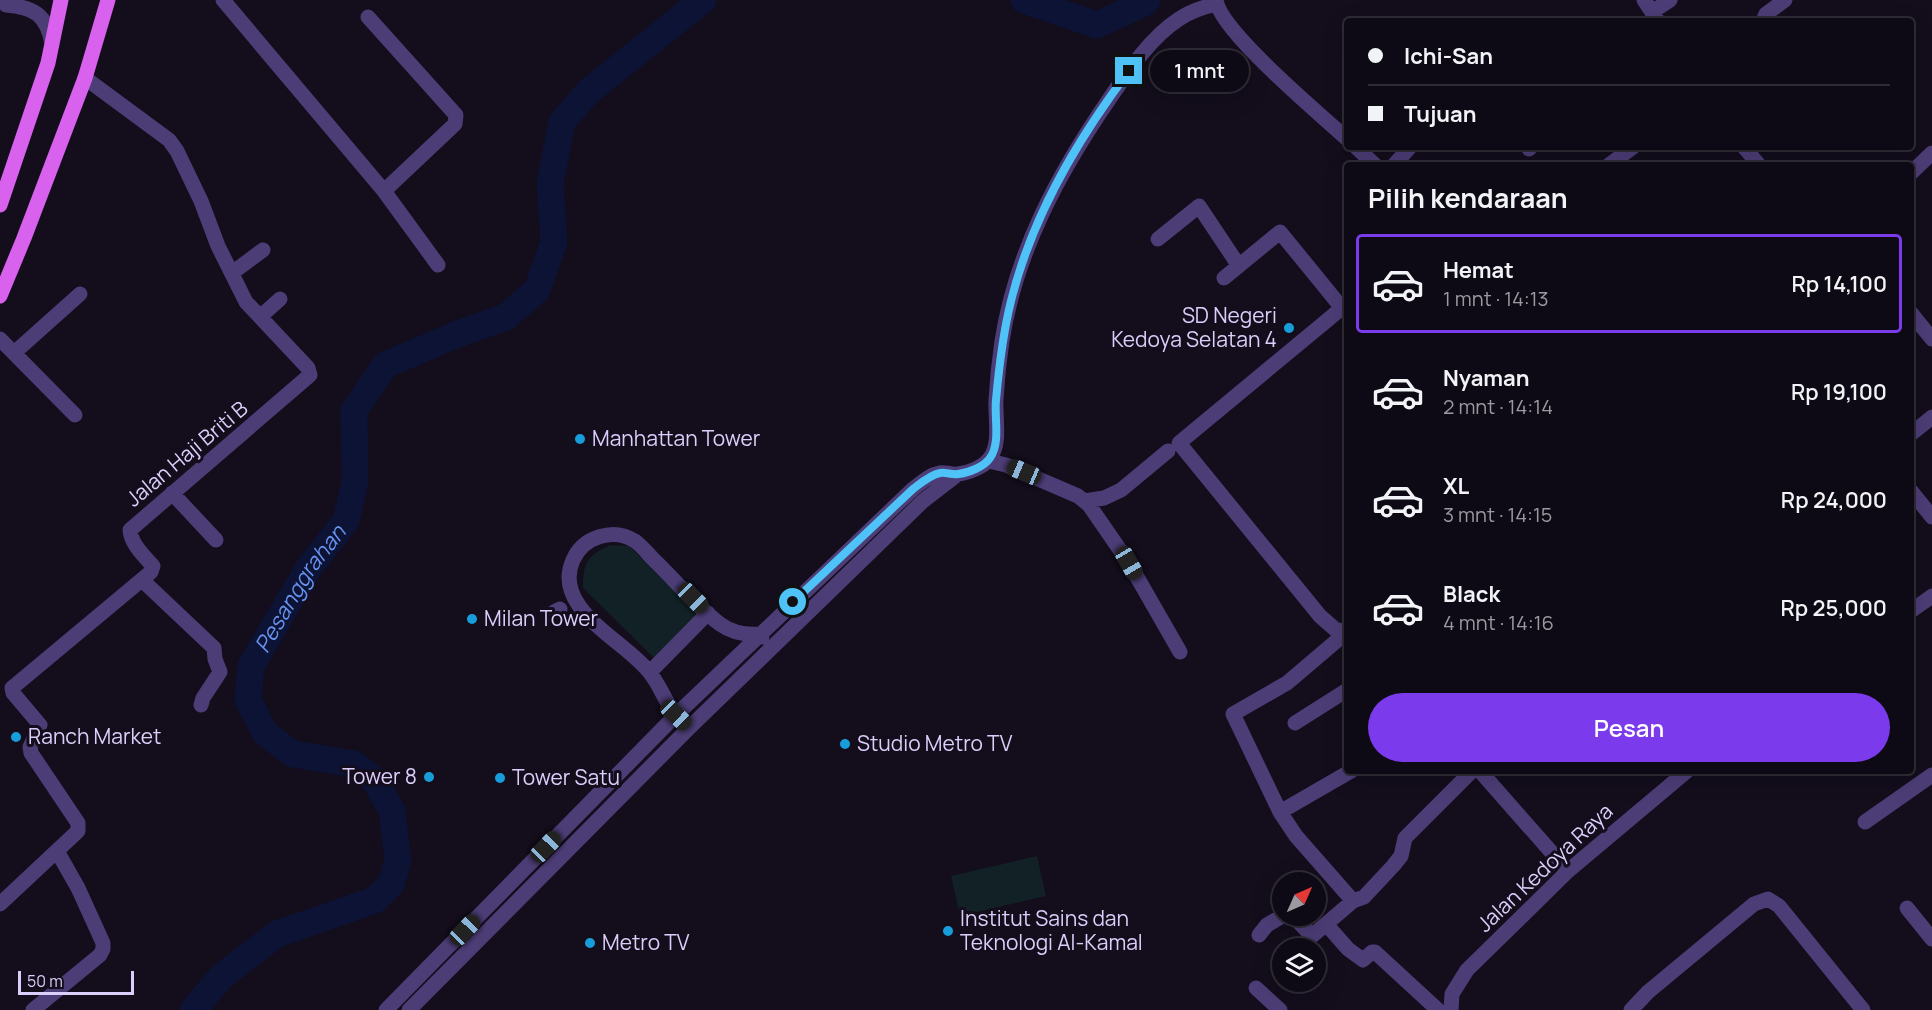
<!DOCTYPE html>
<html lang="id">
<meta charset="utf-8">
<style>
body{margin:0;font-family:Manrope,sans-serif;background:#17131e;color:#f1f3f6;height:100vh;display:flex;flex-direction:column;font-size:22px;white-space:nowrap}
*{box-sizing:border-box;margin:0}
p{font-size:20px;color:#9b9aa0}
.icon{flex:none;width:33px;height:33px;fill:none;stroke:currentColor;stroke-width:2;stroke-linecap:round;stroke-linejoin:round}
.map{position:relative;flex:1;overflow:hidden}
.panel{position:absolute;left:1344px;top:162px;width:570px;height:612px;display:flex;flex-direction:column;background:#0e0a15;border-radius:6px;box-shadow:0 6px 24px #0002,0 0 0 2px #2e2b34}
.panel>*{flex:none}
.hud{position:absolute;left:1344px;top:18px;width:570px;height:132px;border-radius:6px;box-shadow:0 6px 24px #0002,0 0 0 2px #2e2b34;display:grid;align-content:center;height:132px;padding:0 24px;background:#0e0a15}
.needle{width:39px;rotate:45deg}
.controls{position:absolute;left:1272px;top:872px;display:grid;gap:12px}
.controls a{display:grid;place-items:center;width:54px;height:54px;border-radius:50%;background:#0e0a15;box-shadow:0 6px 24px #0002,0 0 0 2px #2e2b34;font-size:30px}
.scale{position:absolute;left:18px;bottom:15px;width:116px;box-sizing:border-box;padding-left:6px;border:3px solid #dccefa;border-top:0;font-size:16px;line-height:21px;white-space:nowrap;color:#dccefa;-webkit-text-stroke:4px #130d1c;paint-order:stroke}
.end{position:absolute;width:27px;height:27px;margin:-14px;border:8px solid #4fc3f7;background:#111;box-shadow:0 0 0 3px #111}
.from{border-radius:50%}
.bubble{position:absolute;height:42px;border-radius:21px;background:#0e0a15;box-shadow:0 6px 24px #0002,0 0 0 2px #2e2b34;font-size:20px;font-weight:600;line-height:42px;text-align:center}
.car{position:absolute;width:18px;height:36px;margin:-18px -9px;border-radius:8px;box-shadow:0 0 4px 2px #0007;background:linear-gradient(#222 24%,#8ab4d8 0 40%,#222 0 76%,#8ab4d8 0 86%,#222 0)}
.hud b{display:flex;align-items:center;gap:21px;height:57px;font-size:22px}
.hud b+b{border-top:2px solid #2e2b34}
.hud i{width:15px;height:15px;background:#f1f3f6}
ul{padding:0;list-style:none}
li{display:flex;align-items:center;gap:18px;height:99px;margin:0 12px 9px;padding:0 12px;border:3px solid transparent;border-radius:6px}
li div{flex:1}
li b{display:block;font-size:22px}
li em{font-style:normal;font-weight:600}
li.current{border-color:#7c3aed}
li>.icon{width:54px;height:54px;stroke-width:1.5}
h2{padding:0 24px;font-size:27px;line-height:72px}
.button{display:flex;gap:12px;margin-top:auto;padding:12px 24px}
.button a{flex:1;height:69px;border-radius:36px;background:#7c3aed;color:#fff;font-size:24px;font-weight:600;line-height:69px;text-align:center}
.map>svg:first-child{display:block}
.green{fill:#112125}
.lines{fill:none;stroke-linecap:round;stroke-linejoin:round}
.river{stroke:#0d1335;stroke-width:27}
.minor{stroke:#4c3d76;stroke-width:15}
.major{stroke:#d861ee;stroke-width:15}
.route{stroke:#4fc3f7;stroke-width:8}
.poi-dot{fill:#189ddb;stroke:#130d1c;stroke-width:2}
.labels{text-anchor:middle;stroke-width:6;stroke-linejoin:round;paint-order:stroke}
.poi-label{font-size:21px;fill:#dccefa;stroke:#130d1c;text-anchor:start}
.street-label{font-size:21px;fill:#dccefa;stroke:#130d1c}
.water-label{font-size:22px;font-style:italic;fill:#6792ee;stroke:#130d1c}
</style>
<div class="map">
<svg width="1932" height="1010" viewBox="0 0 1932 1010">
<rect width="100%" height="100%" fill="#130d1c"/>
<path class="green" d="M610,545l19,1 68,68 -43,44 -71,-70c0,-26 4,-32 27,-43z
M1037,856l9,40 -86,20 -9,-40z"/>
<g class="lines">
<g class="river">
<path d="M1024,0l73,25 49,-23 1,-2"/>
<path id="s1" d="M193,1010l29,-34 55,-42 98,-34 16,-16 7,-24 -6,-49 -18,-32 -20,-15 -61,-10 -28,-21 -17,-33 3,-34 57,-97 38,-48 9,-39 -1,-71 31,-46 73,-31 48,-17 31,-27 17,-48 -4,-58 12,-62 27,-31 114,-91"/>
</g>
<path class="minor" d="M223,0l161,191 54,74
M1216,0c4,31 104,114 131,139
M1644,0l14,21
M6,5c28,2 41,10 46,39
M1652,12l18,-12
M368,17l88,98 -1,9 -71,67
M1763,21l3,-7 19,-14
M1356,147l19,18
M1744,147l15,18
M1529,149l2,-2
M1394,165l16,-18
M1609,165l24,-18
M1911,173l21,-20
M1158,239l41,-33 40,60
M232,273l31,-23
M1224,278l56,-46 62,76
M1347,309l-5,-1 -163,135 141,173 16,14 11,1
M1911,313l21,26
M260,317l20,-18
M0,339l75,76
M14,353l66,-59
M1911,434l21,-17
M989,461l17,4 72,31 11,9 40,58 51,89
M1911,491l21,26
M172,493l44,47
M1084,501l20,-3 17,-8 47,-39
M142,580l72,68 1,11 5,13 -17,26 -2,7
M1911,611l21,-15
M554,612l6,-3
M650,672l58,-59
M683,722c-19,-18 -19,-31 -33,-49 -24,-32 -99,-64 -77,-113 10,-23 40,-33 62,-19 7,5 13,13 19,19 22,21 42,46 66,64 11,8 25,11 39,10l3,3
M1295,723l52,-33
M1480,771l88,100
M1280,812l71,-41
M1865,822l67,-47
M1353,901l11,-4 29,-31 8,-10 4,-18 67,-67
M0,904l78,-73v-8l-47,-70 -1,-6 10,-22 -27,-32 -1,-5 139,-116 2,-6c-9,-10 -22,-22 -23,-36l180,-155 -2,-7 -62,-66 -28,-56 -17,-45 -24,-50 -8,-11 -84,-62
M1907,908l25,31
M1292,915l20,21 41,-35 -57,-65 -16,-24 -47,-98 54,-31 60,-51
M1326,924l22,25 15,11 9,-8h3l63,58
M1259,935l8,-10 17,-10
M1256,988l24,22
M33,1010l67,-55 3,-6v-6l-25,-55 -21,-37
M386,1010l290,-295 237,-226c8,-6 16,-14 27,-16 6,-1 12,2 18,1 10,-1 26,-7 32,-16 11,-15 5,-39 6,-58 1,-19 3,-39 6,-59 14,-90 57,-169 108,-243 19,-28 40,-60 69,-79 12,-8 24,-12 38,-15
M409,1010l280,-282 234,-227 35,-27
M1451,1010l1,-16 15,-24 101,-99 119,-100
M1631,1010l17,-18 106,-88 14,-5 11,7 84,104"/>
<path class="major" d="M0,205l48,-142 13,-63
M0,296l24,-58 61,-160 23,-78"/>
</g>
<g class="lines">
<path class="route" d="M793,602l120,-113c8,-6 17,-14 27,-16 6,-1 12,2 18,1 10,-1 26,-7 32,-16 11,-16 4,-40 6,-58 3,-33 7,-67 15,-99 21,-85 66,-161 118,-230"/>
</g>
<g class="poi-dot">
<circle cx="1289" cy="328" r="6"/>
<circle cx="580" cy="439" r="6"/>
<circle cx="472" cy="619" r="6"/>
<circle cx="16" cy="737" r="6"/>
<circle cx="845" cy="744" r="6"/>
<circle cx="429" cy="777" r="6"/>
<circle cx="500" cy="778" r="6"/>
<circle cx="948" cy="931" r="6"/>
<circle cx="590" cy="943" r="6"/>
</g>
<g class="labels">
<g class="poi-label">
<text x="1277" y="323" text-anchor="end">SD Negeri<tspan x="1277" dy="24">Kedoya Selatan 4</tspan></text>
<text x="592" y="446">Manhattan Tower</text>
<text x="484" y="626">Milan Tower</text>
<text x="28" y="744">Ranch Market</text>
<text x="857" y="751">Studio Metro TV</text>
<text x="417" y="784" text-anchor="end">Tower 8</text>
<text x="512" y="785">Tower Satu</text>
<text x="960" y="926">Institut Sains dan<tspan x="960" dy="24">Teknologi Al-Kamal</tspan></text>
<text x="602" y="950">Metro TV</text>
</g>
<g class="street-label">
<text transform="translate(187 454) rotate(-40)" y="7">Jalan Haji Briti B</text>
<text transform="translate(1545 868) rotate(-43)" y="7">Jalan Kedoya Raya</text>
</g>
<g class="water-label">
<text dy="8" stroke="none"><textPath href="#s1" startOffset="636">Pesanggrahan</textPath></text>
</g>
</g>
</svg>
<div class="controls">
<a><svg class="needle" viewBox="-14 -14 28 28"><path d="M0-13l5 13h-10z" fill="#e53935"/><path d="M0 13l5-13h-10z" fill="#9b9aa0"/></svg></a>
<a><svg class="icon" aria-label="layers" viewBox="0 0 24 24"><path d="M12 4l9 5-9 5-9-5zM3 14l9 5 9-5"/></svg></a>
</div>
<div class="scale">50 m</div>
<i class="end from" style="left:793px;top:602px"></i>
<i class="end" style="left:1129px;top:71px"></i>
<div class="bubble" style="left:1150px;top:50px;width:99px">1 mnt</div>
<i class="car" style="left:1024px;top:472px;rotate:293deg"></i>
<i class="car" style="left:1129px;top:563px;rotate:150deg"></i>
<i class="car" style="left:693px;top:598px;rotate:135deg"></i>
<i class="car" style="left:676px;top:715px;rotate:134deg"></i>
<i class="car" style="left:546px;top:847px;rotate:44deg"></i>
<i class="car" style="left:465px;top:930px;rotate:44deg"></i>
<div class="hud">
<b><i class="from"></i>Ichi-San</b>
<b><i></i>Tujuan</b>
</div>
<section class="panel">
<h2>Pilih kendaraan</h2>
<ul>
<li class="current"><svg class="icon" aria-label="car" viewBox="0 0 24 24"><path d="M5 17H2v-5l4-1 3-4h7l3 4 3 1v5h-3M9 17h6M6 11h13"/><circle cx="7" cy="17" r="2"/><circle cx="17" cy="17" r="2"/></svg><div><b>Hemat</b><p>1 mnt · 14:13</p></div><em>Rp 14,100</em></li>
<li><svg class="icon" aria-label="car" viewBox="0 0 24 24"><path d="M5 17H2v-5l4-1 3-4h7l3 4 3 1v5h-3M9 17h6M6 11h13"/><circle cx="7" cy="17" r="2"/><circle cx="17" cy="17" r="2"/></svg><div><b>Nyaman</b><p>2 mnt · 14:14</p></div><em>Rp 19,100</em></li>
<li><svg class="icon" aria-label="car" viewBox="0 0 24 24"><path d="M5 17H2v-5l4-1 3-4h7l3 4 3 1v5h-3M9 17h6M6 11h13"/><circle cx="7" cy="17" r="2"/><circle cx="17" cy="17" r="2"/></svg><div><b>XL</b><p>3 mnt · 14:15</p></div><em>Rp 24,000</em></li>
<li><svg class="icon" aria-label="car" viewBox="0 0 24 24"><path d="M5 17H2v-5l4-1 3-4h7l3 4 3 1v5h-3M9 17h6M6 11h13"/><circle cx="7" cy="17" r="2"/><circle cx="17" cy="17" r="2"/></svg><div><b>Black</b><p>4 mnt · 14:16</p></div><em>Rp 25,000</em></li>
</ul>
<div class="button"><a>Pesan</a></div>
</section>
</div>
